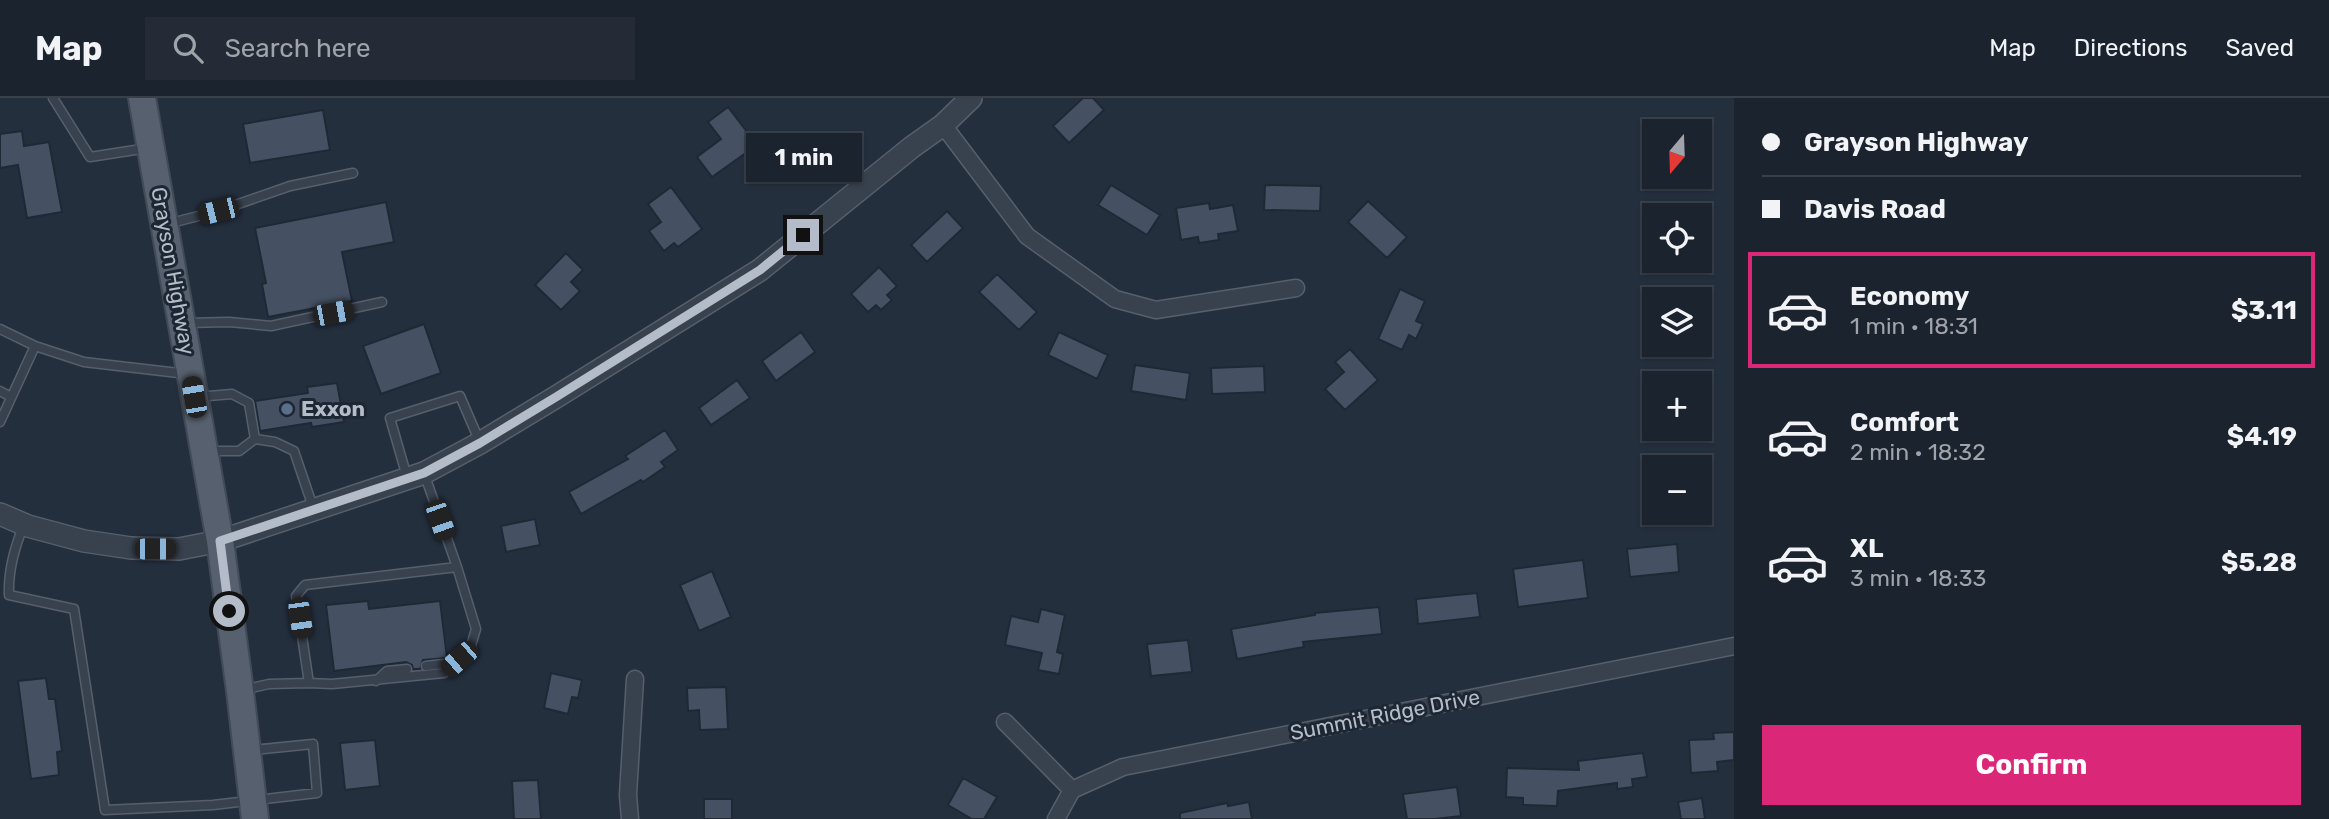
<!DOCTYPE html>
<meta charset="utf-8">
<style>
body{margin:0;font-family:Rubik,sans-serif;background:#242b36;color:#f1f3f6;height:100vh;display:flex;flex-direction:column;font-size:26px;white-space:nowrap}
*{box-sizing:border-box;margin:0}
p{font-size:23px;color:#a0a4aa}
.icon{flex:none;width:38px;height:38px;fill:none;stroke:currentColor;stroke-width:2;stroke-linecap:round;stroke-linejoin:round}
.map{position:relative;flex:1;overflow:hidden}
.side{display:flex;flex-direction:column;background:#1b232e;width:595px}
.side>*{flex:none}
.banner{display:grid;align-content:center;height:154px;padding:0 28px;background:#1b232e}
.needle{width:46px;rotate:199deg}
.controls{position:absolute;left:1642px;top:21px;display:grid;gap:14px}
.controls a{display:grid;place-items:center;width:70px;height:70px;border-radius:0px;background:#1b232e;box-shadow:0 2px 5px #0004,0 0 0 2px #39404a;font-size:35px}
.end{position:absolute;width:32px;height:32px;margin:-16px;border:9px solid #b4bcc9;background:#111;box-shadow:0 0 0 4px #111}
.from{border-radius:50%}
.bubble{position:absolute;height:49px;border-radius:0px;background:#1b232e;box-shadow:0 2px 5px #0004,0 0 0 2px #39404a;font-size:23px;font-weight:700;line-height:49px;text-align:center}
.car{position:absolute;width:21px;height:42px;margin:-21px -10px;border-radius:9px;box-shadow:0 0 5px 2px #0007;background:linear-gradient(#222 24%,#8ab4d8 0 40%,#222 0 76%,#8ab4d8 0 86%,#222 0)}
.banner b{display:flex;align-items:center;gap:24px;height:66px;font-size:26px}
.banner b+b{border-top:2px solid #39404a}
.banner i{width:18px;height:18px;background:#f1f3f6}
ul{padding:0;list-style:none}
li{display:flex;align-items:center;gap:21px;height:116px;margin:0 14px 10px;padding:0 14px;border:4px solid transparent;border-radius:0px}
li div{flex:1}
li b{display:block;font-size:26px}
li em{font-style:normal;font-weight:700}
li.current{border-color:#db2777}
li>.icon{width:63px;height:63px;stroke-width:1.5}
.cta{display:flex;gap:14px;margin-top:auto;padding:14px 28px}
.cta a{flex:1;height:80px;border-radius:0px;background:#db2777;color:#fff;font-size:28px;font-weight:700;line-height:80px;text-align:center}
header{display:flex;align-items:center;gap:42px;box-sizing:border-box;height:98px;padding:0 35px;background:#1b232e;border-bottom:2px solid #39404a}
header strong{font-size:33px}
nav{display:flex;gap:38px;margin-inline-start:auto;font-size:24px}
.search{width:490px;height:63px;background:#242b36;display:flex;align-items:center;gap:18px;box-sizing:border-box;padding:0 24px;border-radius:0px;color:#a0a4aa;font-size:26px}
main{display:flex;flex:1;min-height:0}
.map>svg:first-child{display:block}
.building{fill:#455162;stroke:#1f2835;stroke-width:2}
.lines{fill:none;stroke-linecap:round;stroke-linejoin:round}
.service-casing{stroke:#565f6c;stroke-width:11}
.minor-casing{stroke:#565f6c;stroke-width:19}
.tertiary-casing{stroke:#565f6c;stroke-width:24}
.primary-casing{stroke:#414a57;stroke-width:30}
.service{stroke:#38414e;stroke-width:8}
.minor{stroke:#38414e;stroke-width:16}
.tertiary{stroke:#38414e;stroke-width:21}
.primary{stroke:#56606e;stroke-width:26}
.route{stroke:#b4bcc9;stroke-width:9}
.service-dot{fill:#5c6f8a;stroke:#1d2633;stroke-width:2.5}
.labels{text-anchor:middle;stroke-width:6;stroke-linejoin:round;paint-order:stroke}
.street-label{font-size:21px;fill:#b4bcc9;stroke:#1d2633}
.poi-label{font-size:21px;font-weight:bold;fill:#b4bcc9;stroke:#1d2633;text-anchor:start}
</style>
<header>
<strong>Map</strong>
<div class="search"><svg class="icon" aria-label="search" viewBox="0 0 24 24"><circle cx="10" cy="10" r="6"/><path d="M15 15l6 6"/></svg>Search here</div>
<nav><a>Map</a><a>Directions</a><a>Saved</a></nav>
</header>
<main>
<div class="map">
<svg width="1734" height="721" viewBox="0 0 1734 721">
<rect width="100%" height="100%" fill="#242f3e"/>
<path class="building" d="M1083,0h10l11,12 -35,33 -16,-17z
M728,9l29,38 -45,32 -15,-20 24,-18 -13,-17z
M323,12l7,40 -80,13 -7,-39z
M22,33l2,15 25,-4 13,70 -35,6 -9,-53 -18,3v-34z
M1111,87l49,30 -13,20 -49,-30z
M1265,87l56,1 -1,25 -56,-1z
M671,89l31,42 -24,18 -4,-4 -10,8 -15,-20 12,-9 -13,-18z
M1368,103l39,36 -20,21 -39,-36z
M386,104l8,40 -52,10 10,49 -84,16 -6,-33 4,-1 -11,-55z
M1209,105l1,6 23,-4 5,26 -20,3 1,6 -20,3 -1,-6 -17,3 -5,-32z
M947,113l16,17 -36,34 -16,-17z
M566,155l17,17 -12,12 9,9 -19,19 -26,-25z
M879,169l18,19 -10,9 5,5 -11,10 -5,-5 -8,7 -17,-18z
M997,176l40,38 -18,18 -40,-38z
M1400,191l25,12 -9,20 7,3 -7,15 -7,-4 -7,15 -24,-11z
M424,226l17,49 -60,21 -18,-48z
M801,234l14,20 -39,29 -14,-20z
M1059,234l49,23 -11,24 -49,-24z
M1350,251l28,31 -33,30 -20,-21 19,-17 -9,-10z
M1135,267l55,8 -4,27 -55,-9z
M1264,268l1,26 -53,2 -1,-26z
M737,282l13,18 -39,27 -12,-17z
M337,285l7,39 -32,5 -1,-4 -51,8 -5,-30 53,-8 -1,-6z
M665,332l13,20 -17,12 4,5 -22,15 -2,-2 -60,34 -12,-22 59,-33 -3,-3z
M535,421l5,26 -34,7 -5,-26z
M1677,446l2,28 -49,5 -3,-28z
M1583,462l5,38 -70,9 -5,-38z
M712,473l19,46 -32,14 -19,-46z
M1477,495l3,24 -62,7 -2,-25z
M368,503l1,8 71,-8 7,57 -24,2 -3,9h-7l-1,-4 -6,-3 -72,9 -8,-66z
M1379,509l3,27 -79,8 1,5 -67,12 -6,-30 84,-14v-2z
M1041,511l24,6 -8,37 6,2 -4,20 -21,-4 4,-17 -37,-8 6,-29 27,6z
M1188,542l4,32 -41,4 -4,-32z
M551,575l31,7 -4,18 -6,-1 -4,17 -24,-6z
M46,580l3,21h6l7,52 -5,1 2,23 -28,4 -13,-98z
M726,589l2,42 -28,1 -1,-20 -11,1 -1,-23z
M1734,634v28l-17,2 1,9 -27,2 -2,-33 25,-1 -1,-6z
M375,642l5,46 -35,4 -5,-47z
M1643,655l4,24 -15,2 1,8 -16,2v-6l-59,8 -1,15 -34,-1v-7l-17,-1 1,-29 72,2 -1,-9z
M963,680l34,19 -13,22h-12l-24,-14z
M538,682l3,39h-27l-2,-38z
M1457,689l4,29 -26,3h-28l-4,-25z
M1702,700l3,21h-24l-3,-17z
M704,701h28v20h-28z
M1249,704l3,17h-72v-6l47,-10 1,3z"/>
<g class="lines">
<g class="service-casing">
<path id="service" d="M53,0l37,59 58,-9
M167,126l51,-13 72,-25 63,-13
M185,225l44,-1 42,4 111,-24
M0,231l35,17
M0,293l11,6
M197,299l35,-3 17,9 6,36 20,3 19,9 20,59
M0,324l35,-76 49,16 103,12
M209,353h30l16,-12
M407,379l-17,-59 70,-22 19,44
M23,429c-9,22 -15,43 -14,68l65,14 31,201 108,-5 104,-12 -4,-49 -60,6
M426,568l17,-2 5,4
M376,583l11,-10 20,-2
M309,585l23,1 112,-11 26,-24 6,-20 -19,-62
M243,592l26,-6 40,-1 -13,-87 9,-11 152,-18 -32,-91"/>
</g>
<g class="minor-casing">
<path id="minor" d="M943,27l84,111 88,63 41,11 140,-22
M1005,624l67,68
M630,721l-2,-24 7,-116
M1056,721l16,-29 51,-23 611,-121"/>
</g>
<g class="tertiary-casing">
<path id="tertiary" d="M0,416l28,12 56,15 47,7 48,1 41,-8 204,-68 56,-30 76,-46 204,-127 152,-123 31,-22 28,-27"/>
</g>
<g class="primary-casing">
<path id="primary" d="M142,0l78,443 20,150 15,128"/>
</g>
<use href="#service" class="service"/>
<use href="#minor" class="minor"/>
<use href="#tertiary" class="tertiary"/>
<use href="#primary" class="primary"/>
</g>
<g class="lines">
<path class="route" d="M229,513l-9,-70 204,-68 56,-30 76,-46 204,-127 43,-35"/>
</g>
<circle class="service-dot" cx="287" cy="311" r="7"/>
<g class="labels">
<g class="street-label">
<text transform="translate(173 173) rotate(80)" y="7">Grayson Highway</text>
<text transform="translate(1385 617) rotate(-11)" y="7">Summit Ridge Drive</text>
</g>
<g class="poi-label">
<text x="301" y="318">Exxon</text>
</g>
</g>
</svg>
<div class="controls">
<a><svg class="needle" viewBox="-14 -14 28 28"><path d="M0-13l5 13h-10z" fill="#e53935"/><path d="M0 13l5-13h-10z" fill="#a0a4aa"/></svg></a>
<a><svg class="icon" aria-label="locate" viewBox="0 0 24 24"><circle cx="12" cy="12" r="6"/><path d="M12 2v4M12 18v4M2 12h4M18 12h4"/></svg></a>
<a><svg class="icon" aria-label="layers" viewBox="0 0 24 24"><path d="M12 4l9 5-9 5-9-5zM3 14l9 5 9-5"/></svg></a>
<a>+</a>
<a>−</a>
</div>
<i class="end from" style="left:229px;top:513px"></i>
<i class="end" style="left:803px;top:137px"></i>
<div class="bubble" style="left:746px;top:35px;width:116px">1 min</div>
<i class="car" style="left:218px;top:113px;rotate:256deg"></i>
<i class="car" style="left:333px;top:215px;rotate:79deg"></i>
<i class="car" style="left:194px;top:299px;rotate:350deg"></i>
<i class="car" style="left:440px;top:422px;rotate:161deg"></i>
<i class="car" style="left:155px;top:451px;rotate:90deg"></i>
<i class="car" style="left:300px;top:520px;rotate:172deg"></i>
<i class="car" style="left:459px;top:561px;rotate:229deg"></i>
</div>
<section class="side">
<div class="banner">
<b><i class="from"></i>Grayson Highway</b>
<b><i></i>Davis Road</b>
</div>
<ul>
<li class="current"><svg class="icon" aria-label="car" viewBox="0 0 24 24"><path d="M5 17H2v-5l4-1 3-4h7l3 4 3 1v5h-3M9 17h6M6 11h13"/><circle cx="7" cy="17" r="2"/><circle cx="17" cy="17" r="2"/></svg><div><b>Economy</b><p>1 min · 18:31</p></div><em>$3.11</em></li>
<li><svg class="icon" aria-label="car" viewBox="0 0 24 24"><path d="M5 17H2v-5l4-1 3-4h7l3 4 3 1v5h-3M9 17h6M6 11h13"/><circle cx="7" cy="17" r="2"/><circle cx="17" cy="17" r="2"/></svg><div><b>Comfort</b><p>2 min · 18:32</p></div><em>$4.19</em></li>
<li><svg class="icon" aria-label="car" viewBox="0 0 24 24"><path d="M5 17H2v-5l4-1 3-4h7l3 4 3 1v5h-3M9 17h6M6 11h13"/><circle cx="7" cy="17" r="2"/><circle cx="17" cy="17" r="2"/></svg><div><b>XL</b><p>3 min · 18:33</p></div><em>$5.28</em></li>
</ul>
<div class="cta"><a>Confirm</a></div>
</section>
</main>
